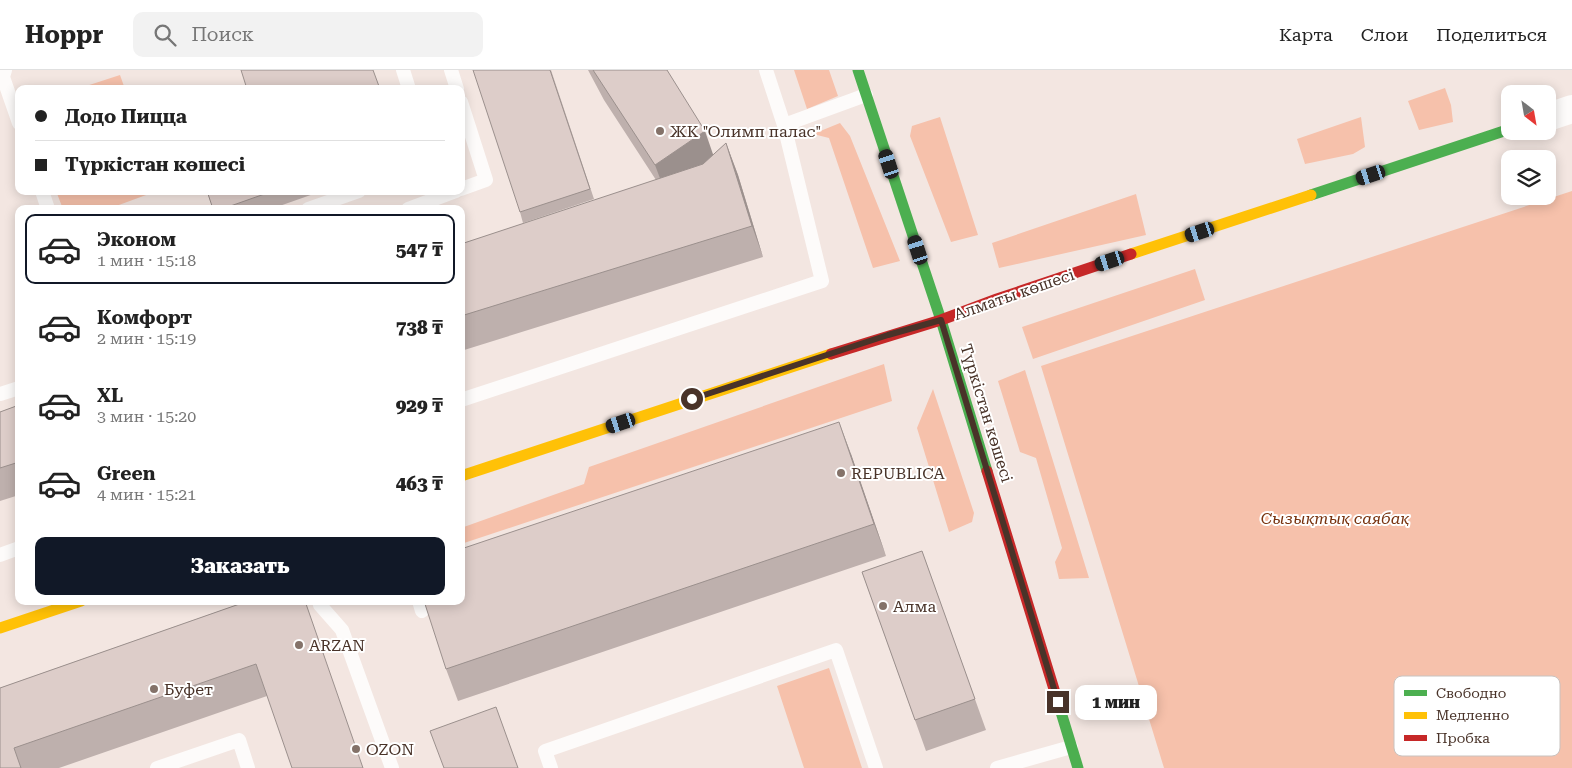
<!DOCTYPE html>
<html lang="ru">
<meta charset="utf-8">
<style>
body{margin:0;font-family:"Roboto Serif",serif;background:#f2f2f2;color:#222;height:100vh;display:flex;flex-direction:column;font-size:19px;white-space:nowrap}
*{box-sizing:border-box;margin:0}
p{font-size:16px;color:#767676}
.icon{flex:none;width:28px;height:28px;fill:none;stroke:currentColor;stroke-width:2;stroke-linecap:round;stroke-linejoin:round}
.map{position:relative;flex:1;overflow:hidden}
.panel{position:absolute;left:15px;top:135px;width:450px;height:400px;display:flex;flex-direction:column;background:#fff;border-radius:10px;box-shadow:0 2px 12px #0003}
.panel>*{flex:none}
.guide{position:absolute;left:15px;top:15px;width:450px;height:110px;border-radius:10px;box-shadow:0 2px 12px #0003;display:grid;align-content:center;height:110px;padding:0 20px;background:#fff}
.needle{width:32px;rotate:149deg}
.fabs{position:absolute;left:1501px;top:15px;display:grid;gap:10px}
.fabs a{display:grid;place-items:center;width:55px;height:55px;border-radius:10px;background:#fff;box-shadow:0 2px 12px #0003;font-size:25px}
.end{position:absolute;width:22px;height:22px;margin:-11px;border:6px solid #493329;background:#fff;box-shadow:0 0 0 2px #fff}
.from{border-radius:50%}
.bubble{position:absolute;height:35px;border-radius:10px;background:#fff;box-shadow:0 2px 12px #0003;font-size:16px;font-weight:800;line-height:35px;text-align:center}
.car{position:absolute;width:15px;height:30px;margin:-15px -8px;border-radius:6px;box-shadow:0 0 4px 1px #0007;background:linear-gradient(#222 24%,#8ab4d8 0 40%,#222 0 76%,#8ab4d8 0 86%,#222 0)}
.guide b{display:flex;align-items:center;gap:18px;height:48px;font-size:19px}
.guide b+b{border-top:1px solid #e0e0e0}
.guide i{width:12px;height:12px;background:#222}
ul{padding:9px 0 0;list-style:none}
li{display:flex;align-items:center;gap:15px;height:70px;margin:0 10px 8px;padding:0 10px;border:2px solid transparent;border-radius:10px}
li div{flex:1}
li b{display:block;font-size:19px}
li em{font-style:normal;font-weight:800}
li.active{border-color:#111827}
li>.icon{width:45px;height:45px;stroke-width:1.5}
.button{display:flex;gap:10px;margin-top:auto;padding:10px 20px}
.button a{flex:1;height:58px;border-radius:10px;background:#111827;color:#fff;font-size:20px;font-weight:800;line-height:58px;text-align:center}
header{display:flex;align-items:center;gap:30px;box-sizing:border-box;height:70px;padding:0 25px;background:#fff;border-bottom:1px solid #e0e0e0}
header strong{font-size:24px}
nav{display:flex;gap:28px;margin-inline-start:auto;font-size:18px}
.search{width:350px;height:45px;background:#f2f2f2;display:flex;align-items:center;gap:12px;box-sizing:border-box;padding:0 18px;border-radius:10px;color:#767676;font-size:19px}
.map>svg:first-child{display:block}
.green{fill:#f6c1ab}
.lines{fill:none;stroke-linecap:round;stroke-linejoin:round}
.lane{stroke:#fdfbfa;stroke-width:14}
.street{stroke:#fdfbfa;stroke-width:28}
.fast{stroke:#4caf50;stroke-width:11}
.slow{stroke:#ffc107;stroke-width:11}
.jam{stroke:#c62828;stroke-width:11}
.wall{fill:#beb0ad}
.shaded-wall{fill:#9b908d}
.building{fill:#ddcdc9;stroke:#9b908d}
.route{stroke:#493329;stroke-width:6}
.poi-dot{fill:#847269;stroke:#fff;stroke-width:2}
.labels{text-anchor:middle;stroke-width:4;stroke-linejoin:round;paint-order:stroke}
.poi-label{font-size:16px;fill:#493329;stroke:#fff;text-anchor:start}
.street-label{font-size:16px;fill:#493329;stroke:#fff}
.park-label{font-size:16px;font-style:italic;fill:#78330f;stroke:#fff}
.key{fill:#fff;stroke:#c8c2bf;stroke-width:1}
.key-label{font-size:14px;fill:#493329}
</style>
<header>
<strong>Hoppr</strong>
<div class="search"><svg class="icon" aria-label="search" viewBox="0 0 24 24"><circle cx="10" cy="10" r="6"/><path d="M15 15l6 6"/></svg>Поиск</div>
<nav><a>Карта</a><a>Слои</a><a>Поделиться</a></nav>
</header>
<div class="map">
<svg width="1572" height="698" viewBox="0 0 1572 698">
<rect width="100%" height="100%" fill="#f3e6e1"/>
<path class="green" d="M794,0h35l9,26 -31,13z
M120,5l5,14h-48z
M1445,18l6,17 2,17 -34,8 -11,-29z
M940,47l38,118 -27,7 -41,-106 2,-10z
M1361,47l4,30 -12,7 -48,10 -8,-25z
M840,53l10,13 50,125 -27,7 -44,-130 -16,-4z
M56,121h101l-49,18h-45z
M1572,121v577h-408l-123,-402z
M1136,124l10,41 -147,33 -7,-25z
M1195,199l10,31 -172,59 -11,-32z
M884,294l8,37 -431,143v-16l123,-44 5,-17z
M1025,300l64,208 -30,1 -4,-17 7,-14 -26,-90 -16,-6 -22,-71z
M933,319l41,124 -2,9 -23,10 -32,-104z
M829,598l33,100h-58l-27,-82z"/>
<g class="lines">
<path class="lane" d="M5,0l-2,7 16,46
M403,0l6,19
M451,0l6,19
M461,32l25,78 -25,9
M784,55l82,-30
M42,121l6,18
M308,139l51,-18
M408,139l48,-18
M0,324l19,-6
M461,330l361,-119 -38,-156 -18,-55
M0,485l19,-7
M319,531l1,4 22,25 50,138
M419,531l3,10
M157,698l82,-28 9,28
M551,698l-6,-17 291,-101 40,118
M997,698l74,-21"/>
<path class="street" d="M1548,47l24,-8"/>
<path class="fast" d="M858,0l83,250 46,151
M1311,125l199,-66
M1057,629l21,69"/>
<path class="slow" d="M1131,184l180,-59
M461,406l370,-122
M0,558l81,-27"/>
<path class="jam" d="M831,284l110,-34 56,-21 134,-45
M987,401l70,228"/>
</g>
<path class="wall" d="M551,0l43,129 -71,24 -3,-11z
M588,0h79l46,85 13,-12 12,32 25,82 -302,94v-107l195,-64 -52,-80z
M207,121h115l-51,18h-58z
M19,335v90l-19,6v-89z
M851,384l35,102 -428,145 -12,-32z
M922,481l64,179 -60,21 -64,-179z
M248,531l19,95 -208,72h-59v-80z"/>
<path class="shaded-wall" d="M705,61l11,32 -49,34 -12,-32z
M726,73l12,32 25,82 -11,-31z
M839,352l12,32 35,102 -12,-32z"/>
<path class="building" d="M241,0h132l7,19h-133z
M473,0h77l40,119 -70,23z
M593,0h74l38,61 -50,34z
M726,73l26,83 -291,90v-72l242,-80z
M207,121h66l-51,18h-9z
M19,335v57l-19,6v-56z
M839,352l35,102 -428,145 -22,-68h37v-52z
M922,481l53,148 -60,21 -53,-148z
M248,531h57l58,167h-71l-36,-104 -242,84 7,20h-21v-80z
M496,637l22,61h-74l-14,-37z"/>
<g class="lines">
<path class="route" d="M692,329l196,-64 53,-15 117,382"/>
</g>
<g class="poi-dot">
<circle cx="660" cy="61" r="5"/>
<circle cx="841" cy="403" r="5"/>
<circle cx="883" cy="536" r="5"/>
<circle cx="299" cy="575" r="5"/>
<circle cx="154" cy="619" r="5"/>
<circle cx="356" cy="679" r="5"/>
</g>
<g class="labels">
<g class="poi-label">
<text x="670" y="67">ЖК "Олимп палас"</text>
<text x="851" y="409">REPUBLICA</text>
<text x="893" y="542">Алма</text>
<text x="309" y="581">ARZAN</text>
<text x="164" y="625">Буфет</text>
<text x="366" y="685">OZON</text>
</g>
<g class="street-label">
<text transform="translate(1014 224) rotate(-19)" y="6">Алматы көшесі</text>
<text transform="translate(987 343) rotate(73)" y="6">Түркістан көшесі</text>
</g>
<g class="park-label">
<text x="1335" y="454">Сызықтық саябақ</text>
</g>
</g>
<rect x="1394" y="606" width="166" height="80" rx="8" class="key"/>
<rect x="1404" y="620" width="23" height="6" fill="#4caf50"/>
<rect x="1404" y="642" width="23" height="7" fill="#ffc107"/>
<rect x="1404" y="665" width="23" height="6" fill="#c62828"/>
<g class="key-label">
<text x="1436" y="628">Свободно</text>
<text x="1436" y="650">Медленно</text>
<text x="1436" y="673">Пробка</text>
</g>
</svg>
<div class="fabs">
<a><svg class="needle" viewBox="-14 -14 28 28"><path d="M0-13l5 13h-10z" fill="#e53935"/><path d="M0 13l5-13h-10z" fill="#767676"/></svg></a>
<a><svg class="icon" aria-label="layers" viewBox="0 0 24 24"><path d="M12 4l9 5-9 5-9-5zM3 14l9 5 9-5"/></svg></a>
</div>
<i class="end from" style="left:692px;top:329px"></i>
<i class="end" style="left:1058px;top:632px"></i>
<div class="bubble" style="left:1075px;top:615px;width:82px">1 мин</div>
<i class="car" style="left:889px;top:94px;rotate:342deg"></i>
<i class="car" style="left:1371px;top:105px;rotate:252deg"></i>
<i class="car" style="left:1200px;top:162px;rotate:252deg"></i>
<i class="car" style="left:918px;top:180px;rotate:342deg"></i>
<i class="car" style="left:1110px;top:191px;rotate:252deg"></i>
<i class="car" style="left:621px;top:353px;rotate:252deg"></i>
<div class="guide">
<b><i class="from"></i>Додо Пицца</b>
<b><i></i>Түркістан көшесі</b>
</div>
<section class="panel">
<ul>
<li class="active"><svg class="icon" aria-label="car" viewBox="0 0 24 24"><path d="M5 17H2v-5l4-1 3-4h7l3 4 3 1v5h-3M9 17h6M6 11h13"/><circle cx="7" cy="17" r="2"/><circle cx="17" cy="17" r="2"/></svg><div><b>Эконом</b><p>1 мин · 15:18</p></div><em>547 ₸</em></li>
<li><svg class="icon" aria-label="car" viewBox="0 0 24 24"><path d="M5 17H2v-5l4-1 3-4h7l3 4 3 1v5h-3M9 17h6M6 11h13"/><circle cx="7" cy="17" r="2"/><circle cx="17" cy="17" r="2"/></svg><div><b>Комфорт</b><p>2 мин · 15:19</p></div><em>738 ₸</em></li>
<li><svg class="icon" aria-label="car" viewBox="0 0 24 24"><path d="M5 17H2v-5l4-1 3-4h7l3 4 3 1v5h-3M9 17h6M6 11h13"/><circle cx="7" cy="17" r="2"/><circle cx="17" cy="17" r="2"/></svg><div><b>XL</b><p>3 мин · 15:20</p></div><em>929 ₸</em></li>
<li><svg class="icon" aria-label="car" viewBox="0 0 24 24"><path d="M5 17H2v-5l4-1 3-4h7l3 4 3 1v5h-3M9 17h6M6 11h13"/><circle cx="7" cy="17" r="2"/><circle cx="17" cy="17" r="2"/></svg><div><b>Green</b><p>4 мин · 15:21</p></div><em>463 ₸</em></li>
</ul>
<div class="button"><a>Заказать</a></div>
</section>
</div>
